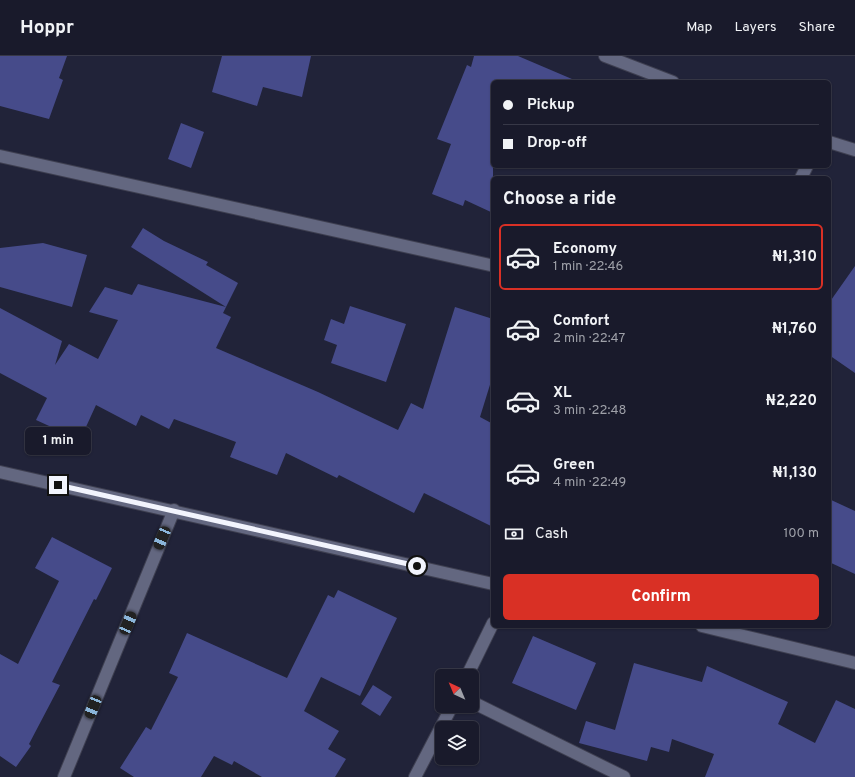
<!DOCTYPE html>
<meta charset="utf-8">
<style>
body{margin:0;font-family:Overpass,sans-serif;background:#222333;color:#f1f3f6;height:100vh;display:flex;flex-direction:column;font-size:15px;white-space:nowrap}
*{box-sizing:border-box;margin:0}
p{font-size:13px;color:#9fa1a9}
.icon{flex:none;width:22px;height:22px;fill:none;stroke:currentColor;stroke-width:2;stroke-linecap:round;stroke-linejoin:round}
.map{position:relative;flex:1;overflow:hidden}
.sheet{position:absolute;left:491px;top:120px;width:340px;height:452px;display:flex;flex-direction:column;background:#191a2b;border-radius:6px;box-shadow:0 1px 3px #0004,0 0 0 1px #373847}
.sheet>*{flex:none}
.hud{position:absolute;left:491px;top:24px;width:340px;height:88px;border-radius:6px;box-shadow:0 1px 3px #0004,0 0 0 1px #373847;display:grid;align-content:center;height:88px;padding:0 12px;background:#191a2b}
.needle{width:26px;rotate:316deg}
.controls{position:absolute;left:435px;top:613px;display:grid;gap:8px}
.controls a{display:grid;place-items:center;width:44px;height:44px;border-radius:6px;background:#191a2b;box-shadow:0 1px 3px #0004,0 0 0 1px #373847;font-size:20px}
.end{position:absolute;width:18px;height:18px;margin:-9px;border:5px solid #f2f4fd;background:#111;box-shadow:0 0 0 2px #111}
.from{border-radius:50%}
.bubble{position:absolute;height:28px;border-radius:6px;background:#191a2b;box-shadow:0 1px 3px #0004,0 0 0 1px #373847;font-size:13px;font-weight:700;line-height:28px;text-align:center}
.car{position:absolute;width:12px;height:24px;margin:-12px -6px;border-radius:5px;box-shadow:0 0 3px 1px #0007;background:linear-gradient(#222 24%,#8ab4d8 0 40%,#222 0 76%,#8ab4d8 0 86%,#222 0)}
.hud b{display:flex;align-items:center;gap:14px;height:38px;font-size:15px}
.hud b+b{border-top:1px solid #373847}
.hud i{width:10px;height:10px;background:#f1f3f6}
ul{padding:0;list-style:none}
li{display:flex;align-items:center;gap:12px;height:66px;margin:0 8px 6px;padding:0 4px;border:2px solid transparent;border-radius:6px}
li div{flex:1}
li b{display:block;font-size:15px}
li em{font-style:normal;font-weight:700}
li.on{border-color:#d93025}
li>.icon{width:36px;height:36px;stroke-width:1.5}
h2{padding:0 12px;font-size:18px;line-height:48px}
.pay{display:flex;align-items:center;gap:10px;height:44px;padding:0 12px;font-size:15px}
.pay p{margin-inline-start:auto}
.cta{display:flex;gap:8px;margin-top:auto;padding:8px 12px}
.cta a{flex:1;height:46px;border-radius:6px;background:#d93025;color:#fff;font-size:16px;font-weight:700;line-height:46px;text-align:center}
header{display:flex;align-items:center;gap:24px;box-sizing:border-box;height:56px;padding:0 20px;background:#191a2b;border-bottom:1px solid #373847}
header strong{font-size:19px}
nav{display:flex;gap:22px;margin-inline-start:auto;font-size:14px}
.map>svg:first-child{display:block}
.building{fill:#464b8a}
.lines{fill:none;stroke-linecap:round;stroke-linejoin:round}
.minor-casing{stroke:#3e3f50;stroke-width:14}
.minor{stroke:#636780;stroke-width:12}
.route{stroke:#f2f4fd;stroke-width:5}
</style>
<header>
<strong>Hoppr</strong>
<nav><a>Map</a><a>Layers</a><a>Share</a></nav>
</header>
<div class="map">
<svg width="855" height="721" viewBox="0 0 855 721">
<rect width="100%" height="100%" fill="#212339"/>
<path class="building" d="M0,0h67l-8,22 4,2 -14,39 -49,-13z
M222,0h89l-9,41 -39,-10 -6,19 -45,-14z
M474,0h44l61,26h-86v131l-28,-13 -2,6 -31,-12 19,-50 -14,-5 30,-74 4,2z
M181,67l23,9 -13,36 -23,-9z
M143,172l21,13 44,21 -2,3 32,18 -12,24 -95,-60z
M43,187l44,12 -15,52 -72,-20v-39z
M855,210v107l-26,-18v-52z
M138,228l88,23 -3,6 8,4 -15,31 102,44 80,38 13,-27 12,6 32,-102 38,12v56l-13,42 13,7v103l-69,-34 -10,20 -75,-38 -2,3 -51,-25 -9,22 -47,-18 6,-15 -62,-23 -5,10 -28,-14 -5,11 -40,-21 -16,35 -44,-20 11,-22 -47,-25v-65l62,33 -7,24 14,-21 29,15 20,-39 -29,-8 16,-25 27,8z
M350,250l56,18 -20,58 -55,-19 6,-18 -13,-5 7,-21 13,5z
M829,443l26,12v63l-26,-12z
M52,481l60,31 -16,32 -2,-1 -42,83 8,3 -31,59 2,2 -15,21 -16,-11v-102l18,10 41,-83 -24,-13z
M338,534l59,28 -37,78 -39,-19 -17,34 35,20 -11,18 18,10 -11,18h-73l-28,-16 -2,4 -18,-9 -13,21h-67l-14,-9 26,-41 5,3 27,-53 -9,-4 18,-40 100,45 41,-83 6,3z
M533,580l63,27 -20,47 -64,-27z
M634,607l68,19 5,-16 81,36 -10,22 37,19 21,-43 19,9v68h-150l9,-23 -42,-15 -3,13 -18,-5 -4,14 -68,-18 7,-22 29,9z
M373,629l19,12 -12,19 -19,-12z"/>
<g class="lines">
<g class="minor-casing">
<path id="minor" d="M605,0l68,26
M829,86l26,8
M0,100l490,109
M801,122l6,-12
M0,416l493,112
M702,570l153,37
M467,620l26,-53
M472,646l152,75
M64,721l110,-267
M415,721l37,-71"/>
</g>
<use href="#minor" class="minor"/>
</g>
<g class="lines">
<path class="route" d="M58,429l359,81"/>
</g>
</svg>
<div class="controls">
<a><svg class="needle" viewBox="-14 -14 28 28"><path d="M0-13l5 13h-10z" fill="#e53935"/><path d="M0 13l5-13h-10z" fill="#9fa1a9"/></svg></a>
<a><svg class="icon" aria-label="layers" viewBox="0 0 24 24"><path d="M12 4l9 5-9 5-9-5zM3 14l9 5 9-5"/></svg></a>
</div>
<i class="end from" style="left:417px;top:510px"></i>
<i class="end" style="left:58px;top:429px"></i>
<div class="bubble" style="left:25px;top:371px;width:66px">1 min</div>
<i class="car" style="left:162px;top:482px;rotate:203deg"></i>
<i class="car" style="left:128px;top:567px;rotate:23deg"></i>
<i class="car" style="left:93px;top:651px;rotate:202deg"></i>
<div class="hud">
<b><i class="from"></i>Pickup</b>
<b><i></i>Drop-off</b>
</div>
<section class="sheet">
<h2>Choose a ride</h2>
<ul>
<li class="on"><svg class="icon" aria-label="car" viewBox="0 0 24 24"><path d="M5 17H2v-5l4-1 3-4h7l3 4 3 1v5h-3M9 17h6M6 11h13"/><circle cx="7" cy="17" r="2"/><circle cx="17" cy="17" r="2"/></svg><div><b>Economy</b><p>1 min · 22:46</p></div><em>₦1,310</em></li>
<li><svg class="icon" aria-label="car" viewBox="0 0 24 24"><path d="M5 17H2v-5l4-1 3-4h7l3 4 3 1v5h-3M9 17h6M6 11h13"/><circle cx="7" cy="17" r="2"/><circle cx="17" cy="17" r="2"/></svg><div><b>Comfort</b><p>2 min · 22:47</p></div><em>₦1,760</em></li>
<li><svg class="icon" aria-label="car" viewBox="0 0 24 24"><path d="M5 17H2v-5l4-1 3-4h7l3 4 3 1v5h-3M9 17h6M6 11h13"/><circle cx="7" cy="17" r="2"/><circle cx="17" cy="17" r="2"/></svg><div><b>XL</b><p>3 min · 22:48</p></div><em>₦2,220</em></li>
<li><svg class="icon" aria-label="car" viewBox="0 0 24 24"><path d="M5 17H2v-5l4-1 3-4h7l3 4 3 1v5h-3M9 17h6M6 11h13"/><circle cx="7" cy="17" r="2"/><circle cx="17" cy="17" r="2"/></svg><div><b>Green</b><p>4 min · 22:49</p></div><em>₦1,130</em></li>
</ul>
<div class="pay"><svg class="icon" aria-label="cash" viewBox="0 0 24 24"><path d="M3 7h18v10H3z"/><circle cx="12" cy="12" r="2"/></svg>Cash<p>100 m</p></div>
<div class="cta"><a>Confirm</a></div>
</section>
</div>
